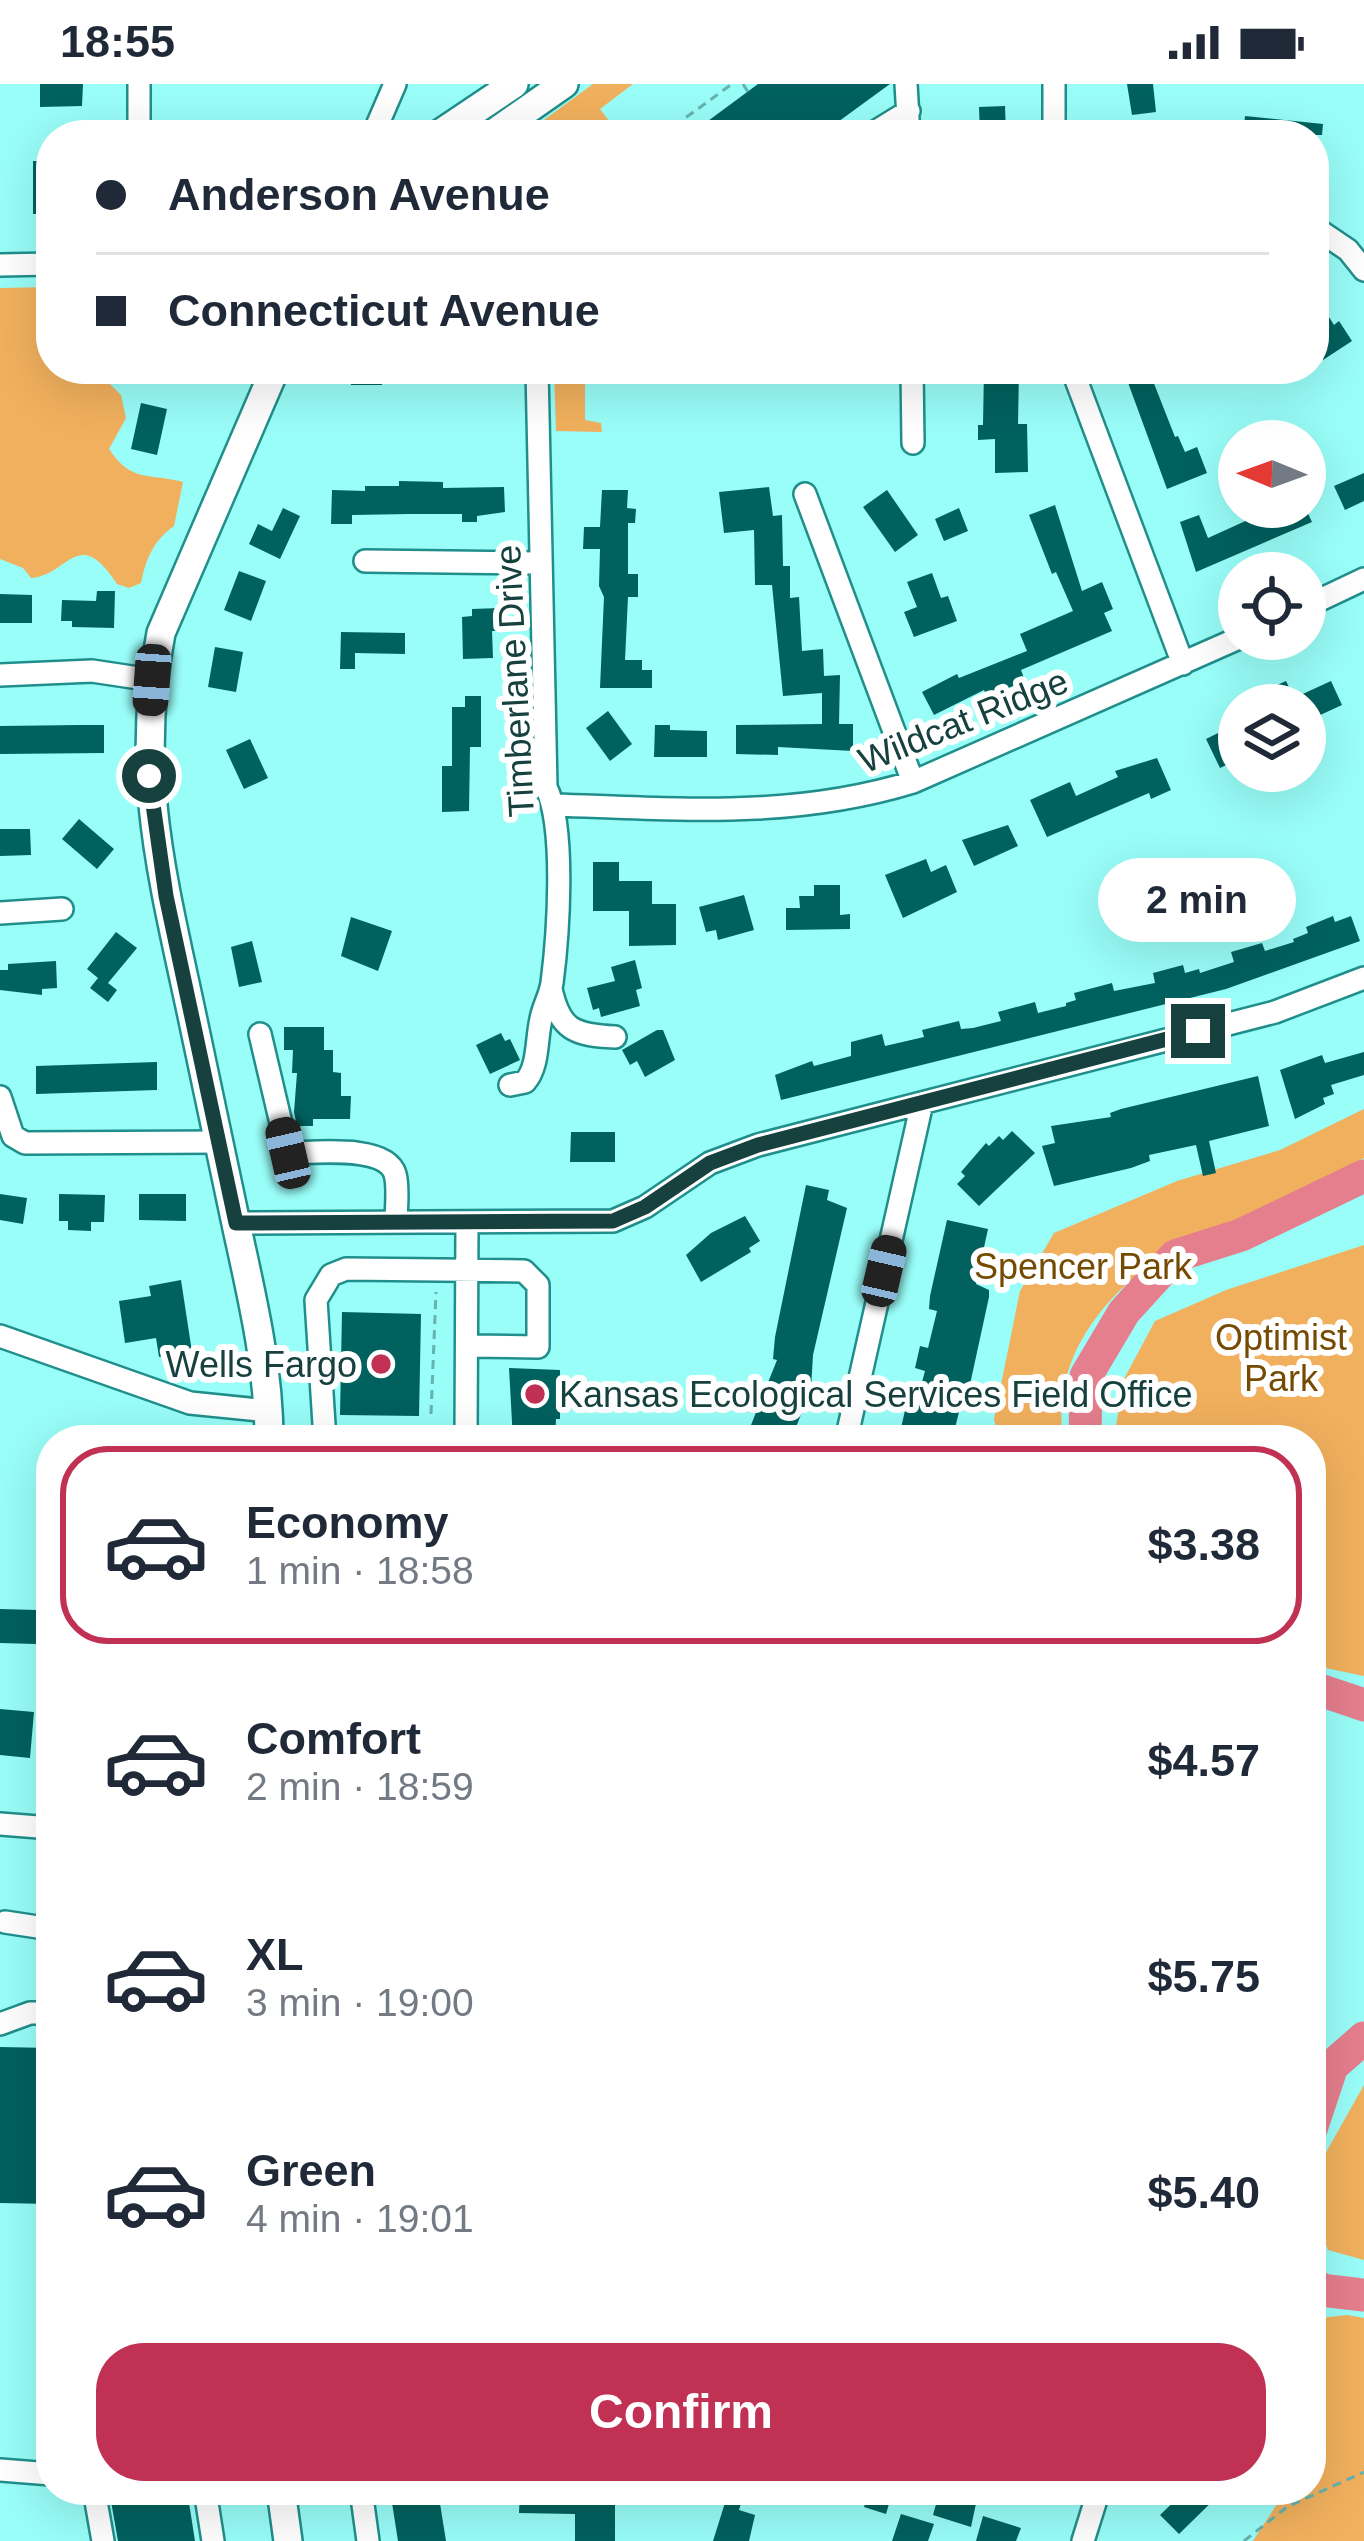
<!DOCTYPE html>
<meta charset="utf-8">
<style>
body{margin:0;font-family:Helvetica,sans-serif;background:#f6f6f7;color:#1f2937;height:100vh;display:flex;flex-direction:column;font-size:45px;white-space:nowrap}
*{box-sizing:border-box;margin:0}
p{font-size:39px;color:#747a83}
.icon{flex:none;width:66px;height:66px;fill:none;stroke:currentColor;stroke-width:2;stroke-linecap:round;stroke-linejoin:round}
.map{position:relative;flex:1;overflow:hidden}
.drawer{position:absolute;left:36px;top:1341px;width:1290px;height:1080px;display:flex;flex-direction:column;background:#fff;border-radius:48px;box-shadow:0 12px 48px #0002}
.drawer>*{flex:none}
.top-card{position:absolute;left:36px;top:36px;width:1293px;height:264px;border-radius:48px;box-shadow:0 12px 48px #0002;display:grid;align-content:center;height:264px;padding:0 60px;background:#fff}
.needle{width:78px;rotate:271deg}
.buttons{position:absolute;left:1218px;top:336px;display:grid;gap:24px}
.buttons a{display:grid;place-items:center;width:108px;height:108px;border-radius:50%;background:#fff;box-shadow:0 12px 48px #0002;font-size:60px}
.end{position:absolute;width:54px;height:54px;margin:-27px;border:15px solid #16413f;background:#fff;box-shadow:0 0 0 6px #fff}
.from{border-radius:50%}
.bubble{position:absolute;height:84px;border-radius:42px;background:#fff;box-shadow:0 12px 48px #0002;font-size:39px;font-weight:800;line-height:84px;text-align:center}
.car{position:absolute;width:36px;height:72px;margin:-36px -18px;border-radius:15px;box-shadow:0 0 9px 3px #0007;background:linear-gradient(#222 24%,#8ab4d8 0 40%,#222 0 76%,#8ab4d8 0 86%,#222 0)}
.top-card b{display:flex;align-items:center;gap:42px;height:114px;font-size:45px}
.top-card b+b{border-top:3px solid #e0e1e3}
.top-card i{width:30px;height:30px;background:#1f2937}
ul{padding:21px 0 0;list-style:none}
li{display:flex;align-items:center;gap:36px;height:198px;margin:0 24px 18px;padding:0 36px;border:6px solid transparent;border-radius:48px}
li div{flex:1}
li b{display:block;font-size:45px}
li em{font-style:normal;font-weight:800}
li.current{border-color:#c13154}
li>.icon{width:108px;height:108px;stroke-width:1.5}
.button{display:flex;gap:24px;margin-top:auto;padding:24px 60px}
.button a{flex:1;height:138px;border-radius:48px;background:#c13154;color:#fff;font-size:48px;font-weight:800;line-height:138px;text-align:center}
.status{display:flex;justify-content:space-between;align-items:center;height:84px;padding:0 60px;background:#fff;direction:ltr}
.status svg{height:33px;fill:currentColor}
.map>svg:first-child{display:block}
.green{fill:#f1b05d}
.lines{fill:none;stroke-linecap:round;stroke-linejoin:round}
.river{stroke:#e57e8d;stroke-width:33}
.building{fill:#00615e}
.minor-casing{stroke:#208f8c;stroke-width:26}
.major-casing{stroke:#208f8c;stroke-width:32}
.path{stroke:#65b3af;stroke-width:3;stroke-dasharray:9 6;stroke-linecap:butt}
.minor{stroke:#fff;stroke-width:21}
.major{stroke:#fff;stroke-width:27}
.route{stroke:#16413f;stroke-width:15}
.poi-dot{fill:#c13154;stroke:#fff;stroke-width:4.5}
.labels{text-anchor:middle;stroke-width:12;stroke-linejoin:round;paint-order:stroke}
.street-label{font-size:36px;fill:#16413f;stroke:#fff}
.park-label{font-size:36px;fill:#754a02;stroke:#fff}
.poi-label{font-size:36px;fill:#16413f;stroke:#fff;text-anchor:end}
</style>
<div class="status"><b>18:55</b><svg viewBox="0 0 49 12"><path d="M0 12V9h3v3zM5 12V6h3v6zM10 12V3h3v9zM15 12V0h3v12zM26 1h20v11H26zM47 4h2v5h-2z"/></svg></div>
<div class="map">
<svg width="1364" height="2457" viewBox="0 0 1364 2457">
<rect width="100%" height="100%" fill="#99fdf8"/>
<path class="green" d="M593,0h40l-33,25 9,12 -4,14h-72v-7z
M51,203v82h44l26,26 5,23 -17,31c22,34 41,24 74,33l-9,44c-21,15 -28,33 -33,57l-12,5 -12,-4c-39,-60 -48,-9 -86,-6l-8,-10 -23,-9v-271z
M554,285h31v51l16,3 1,9 -46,-1z
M1364,1025v49c-38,22 -77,41 -116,59 -25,11 -54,18 -77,33 -66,43 -120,106 -108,190h-64l-5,-21 26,-128 34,-58 123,-52 103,-31z
M1364,1161v431l-53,-11v-225h-190l-5,-15 9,-48 30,-56 71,-31z
M1364,2001v175l-36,-10 -16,-37 4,-43z
M1347,2231l17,3v223h-111l33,-51h25v-171z"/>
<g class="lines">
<path class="river" d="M1085,1356l1,-64 38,-64 51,-56 66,-21 123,-59
M1311,1603l53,18
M1311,2045l21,-63 32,-28
M1311,2197l10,9 43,5"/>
</g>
<path class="building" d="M40,0h43l-1,22 -42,1z
M758,0h132l-70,51h-131z
M1127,0h26l3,28 -24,3z
M1005,22l1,29h-26l-1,-28z
M1245,32l78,8 -1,11h-79z
M33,77h18v53h-18z
M1314,209l20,32 5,-4 13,20 -29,19 -9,-14z
M351,285h31v16h-31z
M984,285h35l-1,55h9l1,48 -33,1v-34l-17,1v-15h5z
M1123,285h57l-27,12 22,56 3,-1 7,16 12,-5 10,26 -40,16z
M141,319l26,6 -10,46 -26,-6z
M1364,389v28l-19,9 -11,-24z
M399,397l44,1v6l61,-1 1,25 -28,4v6h-15v-8h-53l-57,1v9h-21l1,-34 33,1v-5h34z
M769,403l4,29 9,-1 1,51h7v32l9,-1 3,54 21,-2 1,27 16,-1 -1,49h14v27l-75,-4v8l-42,-1v-29l86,-1v-31l-39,3 -11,-111h-17l-1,-55 -30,3 -5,-41z
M602,406h26l-1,18 9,1 -1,14h-7v51h10v23h-10l-3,63h17v10h10v18h-52l4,-91 -5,-11 1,-37h-17l1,-22h16z
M887,406l31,45 -23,17 -32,-45z
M1055,421l27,86 20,-9 11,27 -9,4 8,18 -91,39 4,11 -38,16 -3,-7 -50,25 -12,-23 35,-18 2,4 68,-27 -7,-17 53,-23 -17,-39 -4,2 -23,-59z
M1247,423h58l7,15 -116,50 -16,-50 19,-7 9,23 44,-20z
M283,424l17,8 -20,43 -31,-15 9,-20 14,7z
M959,424l9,23 -24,10 -9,-22z
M239,487l27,10 -15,40 -27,-11z
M932,489l9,25 7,-2 9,25 -43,16 -10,-25 13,-5 -10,-25z
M97,507h18l-1,37 -42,-1v-6h-11l1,-21 34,1z
M0,510l32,1v28h-32z
M500,524v23h-8l1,27 -30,1 -1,-42 10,-1v-7z
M341,548l64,1v21l-50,-1v16h-15z
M215,563l28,5 -7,40 -28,-5z
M1286,597l8,17 37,-17 11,24 -37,17v-17h-33l-6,-15z
M465,612h16v51h-11l-1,64 -27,1v-46h10v-59h13z
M608,627l24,33 -22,17 -24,-33z
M79,641h25v28l-104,1v-28z
M655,641h15v5l37,1v26h-53z
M1220,648l3,7 16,-7v27l-19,9 -14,-29z
M250,655l18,39 -24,11 -18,-39z
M1157,674l14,32 -20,9 -2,-6 -102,44 -17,-37 40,-18 6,14 42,-19 -3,-6z
M79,735l35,30 -17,20 -35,-30z
M1008,741l10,21 -44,20 -12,-26z
M0,745h30l1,26 -31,1z
M926,775l5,13 15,-7 11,27 -54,26 -18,-43z
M593,778h26v19h33v23h24v41l-47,1v-35h-36z
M814,801h26v30l10,-1v15l-64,1v-22h14l-1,-12h15z
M744,811l10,35 -36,10 -2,-10 -10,2 -7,-25z
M1333,832l2,6 16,-6 9,25 -134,48 -445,111 -6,-25 37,-14 2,5 37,-10v-14l31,-8 3,12 39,-9 -2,-7 37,-9 2,8 12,-1 28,-7 -3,-9 37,-10 3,11 28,-7v-3l10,-3 -2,-7 38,-10 2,8 41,-8 -2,-10 30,-8 2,8 14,-4 1,4 34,-11 -3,-10 31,-9 3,8 29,-9 -1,-3 15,-6 -2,-6z
M351,833l41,14 -14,40 -37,-15z
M116,848l21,16 -29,35 9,7 -9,12 -18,-14 8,-10 -11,-9z
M252,857l10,41 -23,5 -8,-40z
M635,876l7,28 -6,2 4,16 -39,11 -2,-9 -6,2 -6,-22 28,-7 -4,-14z
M56,877l1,27 -15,1v6l-42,-5v-20h8v-6z
M284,943h40v23h9v22l8,1v23h10l-1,23h-37v7h-16l-3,-14 3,-39h-5l1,-23h-9z
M657,946h6l12,30 -30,17 -8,-16 -7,4 -8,-15z
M501,949l4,8 5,-2 10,21 -30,14 -14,-29z
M1364,968v23l-33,10 3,9 -11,4 2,6 -30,15 -15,-49 42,-15 3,8z
M157,978v28l-121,4v-28z
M1258,992l11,50 -60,15 7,32 -13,3 -7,-31 -47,10 1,6 -19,7 -77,18 -12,-40 13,-3 -4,-17 60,-9 -1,-4 11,-4z
M1012,1047l23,22 -56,53 -22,-22 8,-8 -4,-4 25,-29 3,3 10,-10 4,4z
M571,1048h44v30h-45z
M806,1101l23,5 -2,10 20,8 -34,147 -2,34 -20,51h-46l32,-80 -4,-1 2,-22z
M0,1110l27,4 -4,26 -23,-4z
M59,1110l46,1 -1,27h-13v9l-23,-1v-9h-9z
M139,1110h47v27l-47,-1z
M745,1132l15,25 -11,7 2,4 -50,30 -15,-27 25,-22z
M947,1136l41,9 -12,55 13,6v7l-20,92 -4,-1 -10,40 27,7 -1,5h-71l3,-9 -12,-3 5,-22 9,2 10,-37 -10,-3 5,-22 8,2 9,-37 -8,-2 1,-13z
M181,1196l11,72 -33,5 -3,-19 -31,5 -6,-42 32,-5 -2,-10z
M342,1228l79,2 -2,102 -79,-1z
M509,1284l51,2v49h-4l-1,21h-42z
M0,1525l37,1 -1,34 -36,-1z
M0,1625l34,3 -4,46 -30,-3z
M0,1963l51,1v156l-51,-1z
M109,2406h78l8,51h-77z
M390,2406h27v4l21,-3 8,50h-48z
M520,2406h95v51h-40v-27l-56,-1z
M729,2406h16l-6,20 16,5 -6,26h-36z
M869,2406h24l-7,24 -22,-7z
M940,2406l38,4 -7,33 -38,-12z
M1186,2406h38l-45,44 -19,-19z
M901,2430l33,10 -6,17h-36z
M983,2432l38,12 -5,13h-40z"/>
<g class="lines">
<g class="minor-casing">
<path id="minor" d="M906,0l3,51
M1054,0v51
M139,51v-51
M373,51l22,-51
M870,51l39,-24
M1314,143l34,23 16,20
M0,181l51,-1
M912,285l1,74
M1072,285l111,295
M805,410l108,288
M365,477l175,2
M1305,523l59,-28
M0,591l92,-4 60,9
M555,721c124,4 237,14 358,-23l326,-144
M0,829l62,-4
M551,905c9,41 23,46 64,48
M260,950l28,119c26,0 98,-9 107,21 4,14 1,34 1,48
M510,1001l15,-3c14,-16 11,-42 16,-63 2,-12 9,-23 11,-36 6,-46 14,-155 -6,-196l-9,-418
M0,1013l13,39 12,7 195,-1
M236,1139l377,-2 32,-14 65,-44 48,-18 517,-133 89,-34
M0,1252l190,67 79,8
M269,1354h197l1,-216
M325,1356l-9,-140 15,-25 15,-6 178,2 14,14v62l-71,-1
M846,1356l76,-337
M0,1740l51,4
M5,1838l46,7
M0,1940l30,-11h21
M0,2386l51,4
M94,2406l9,51
M205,2406l8,51
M361,2406l7,51
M1083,2457l16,-51"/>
</g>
<g class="major-casing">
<path id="major" d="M438,51l76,-51
M491,51l73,-51
M269,1356c0,-70 -16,-139 -31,-207 -16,-74 -31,-148 -47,-222 -29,-136 -57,-238 -30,-378l114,-264
M281,2406l7,51"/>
</g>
<path class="path" d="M743,0l5,8
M662,51l70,-51
M431,1330l5,-122
M1244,2457l43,-34 77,-35"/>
<use href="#minor" class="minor"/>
<use href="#major" class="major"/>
</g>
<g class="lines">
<path class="route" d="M149,692l17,120 70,327 377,-2 32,-14 65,-44 48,-18 440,-114"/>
</g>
<g class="poi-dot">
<circle cx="381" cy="1280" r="12"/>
<circle cx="535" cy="1310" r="12"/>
</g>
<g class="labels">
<g class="street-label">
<text transform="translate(514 597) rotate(-93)" y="13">Timberlane Drive</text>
<text transform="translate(963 636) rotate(-22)" y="13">Wildcat Ridge</text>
</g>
<g class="park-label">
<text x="1083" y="1195">Spencer Park</text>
<text x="1281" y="1266">Optimist<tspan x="1281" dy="41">Park</tspan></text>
</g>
<g class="poi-label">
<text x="357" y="1293">Wells Fargo</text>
<text x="559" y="1323" text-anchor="start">Kansas Ecological Services Field Office</text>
</g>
</g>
</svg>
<div class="buttons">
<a><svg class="needle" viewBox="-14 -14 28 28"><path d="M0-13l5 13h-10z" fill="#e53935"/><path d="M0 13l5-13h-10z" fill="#747a83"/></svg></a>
<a><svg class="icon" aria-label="locate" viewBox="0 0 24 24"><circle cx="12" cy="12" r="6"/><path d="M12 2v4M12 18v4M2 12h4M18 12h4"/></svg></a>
<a><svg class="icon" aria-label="layers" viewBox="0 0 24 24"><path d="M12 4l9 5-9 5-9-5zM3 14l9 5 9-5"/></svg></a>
</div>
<i class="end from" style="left:149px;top:692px"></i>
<i class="end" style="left:1198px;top:947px"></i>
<div class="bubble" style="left:1098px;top:774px;width:198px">2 min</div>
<i class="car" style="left:152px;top:596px;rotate:184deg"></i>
<i class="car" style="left:288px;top:1069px;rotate:347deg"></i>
<i class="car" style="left:884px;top:1187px;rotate:13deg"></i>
<div class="top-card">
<b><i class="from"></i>Anderson Avenue</b>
<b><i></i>Connecticut Avenue</b>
</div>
<section class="drawer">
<ul>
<li class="current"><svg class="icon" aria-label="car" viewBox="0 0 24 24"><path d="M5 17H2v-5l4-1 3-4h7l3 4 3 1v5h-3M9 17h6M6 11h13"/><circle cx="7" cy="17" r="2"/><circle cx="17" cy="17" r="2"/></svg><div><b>Economy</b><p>1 min · 18:58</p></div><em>$3.38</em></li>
<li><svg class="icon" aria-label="car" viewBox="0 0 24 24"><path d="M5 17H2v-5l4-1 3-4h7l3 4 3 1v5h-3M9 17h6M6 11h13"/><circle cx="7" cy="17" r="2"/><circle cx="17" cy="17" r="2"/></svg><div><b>Comfort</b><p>2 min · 18:59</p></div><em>$4.57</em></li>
<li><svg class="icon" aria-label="car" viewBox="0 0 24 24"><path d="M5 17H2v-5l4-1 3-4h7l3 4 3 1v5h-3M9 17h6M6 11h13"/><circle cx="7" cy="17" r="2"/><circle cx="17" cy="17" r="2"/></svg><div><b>XL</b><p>3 min · 19:00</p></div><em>$5.75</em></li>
<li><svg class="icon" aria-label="car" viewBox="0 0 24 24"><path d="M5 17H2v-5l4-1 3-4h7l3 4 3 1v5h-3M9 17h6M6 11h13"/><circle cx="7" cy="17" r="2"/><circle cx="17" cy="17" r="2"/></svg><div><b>Green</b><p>4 min · 19:01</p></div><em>$5.40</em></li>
</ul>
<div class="button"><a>Confirm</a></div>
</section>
</div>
